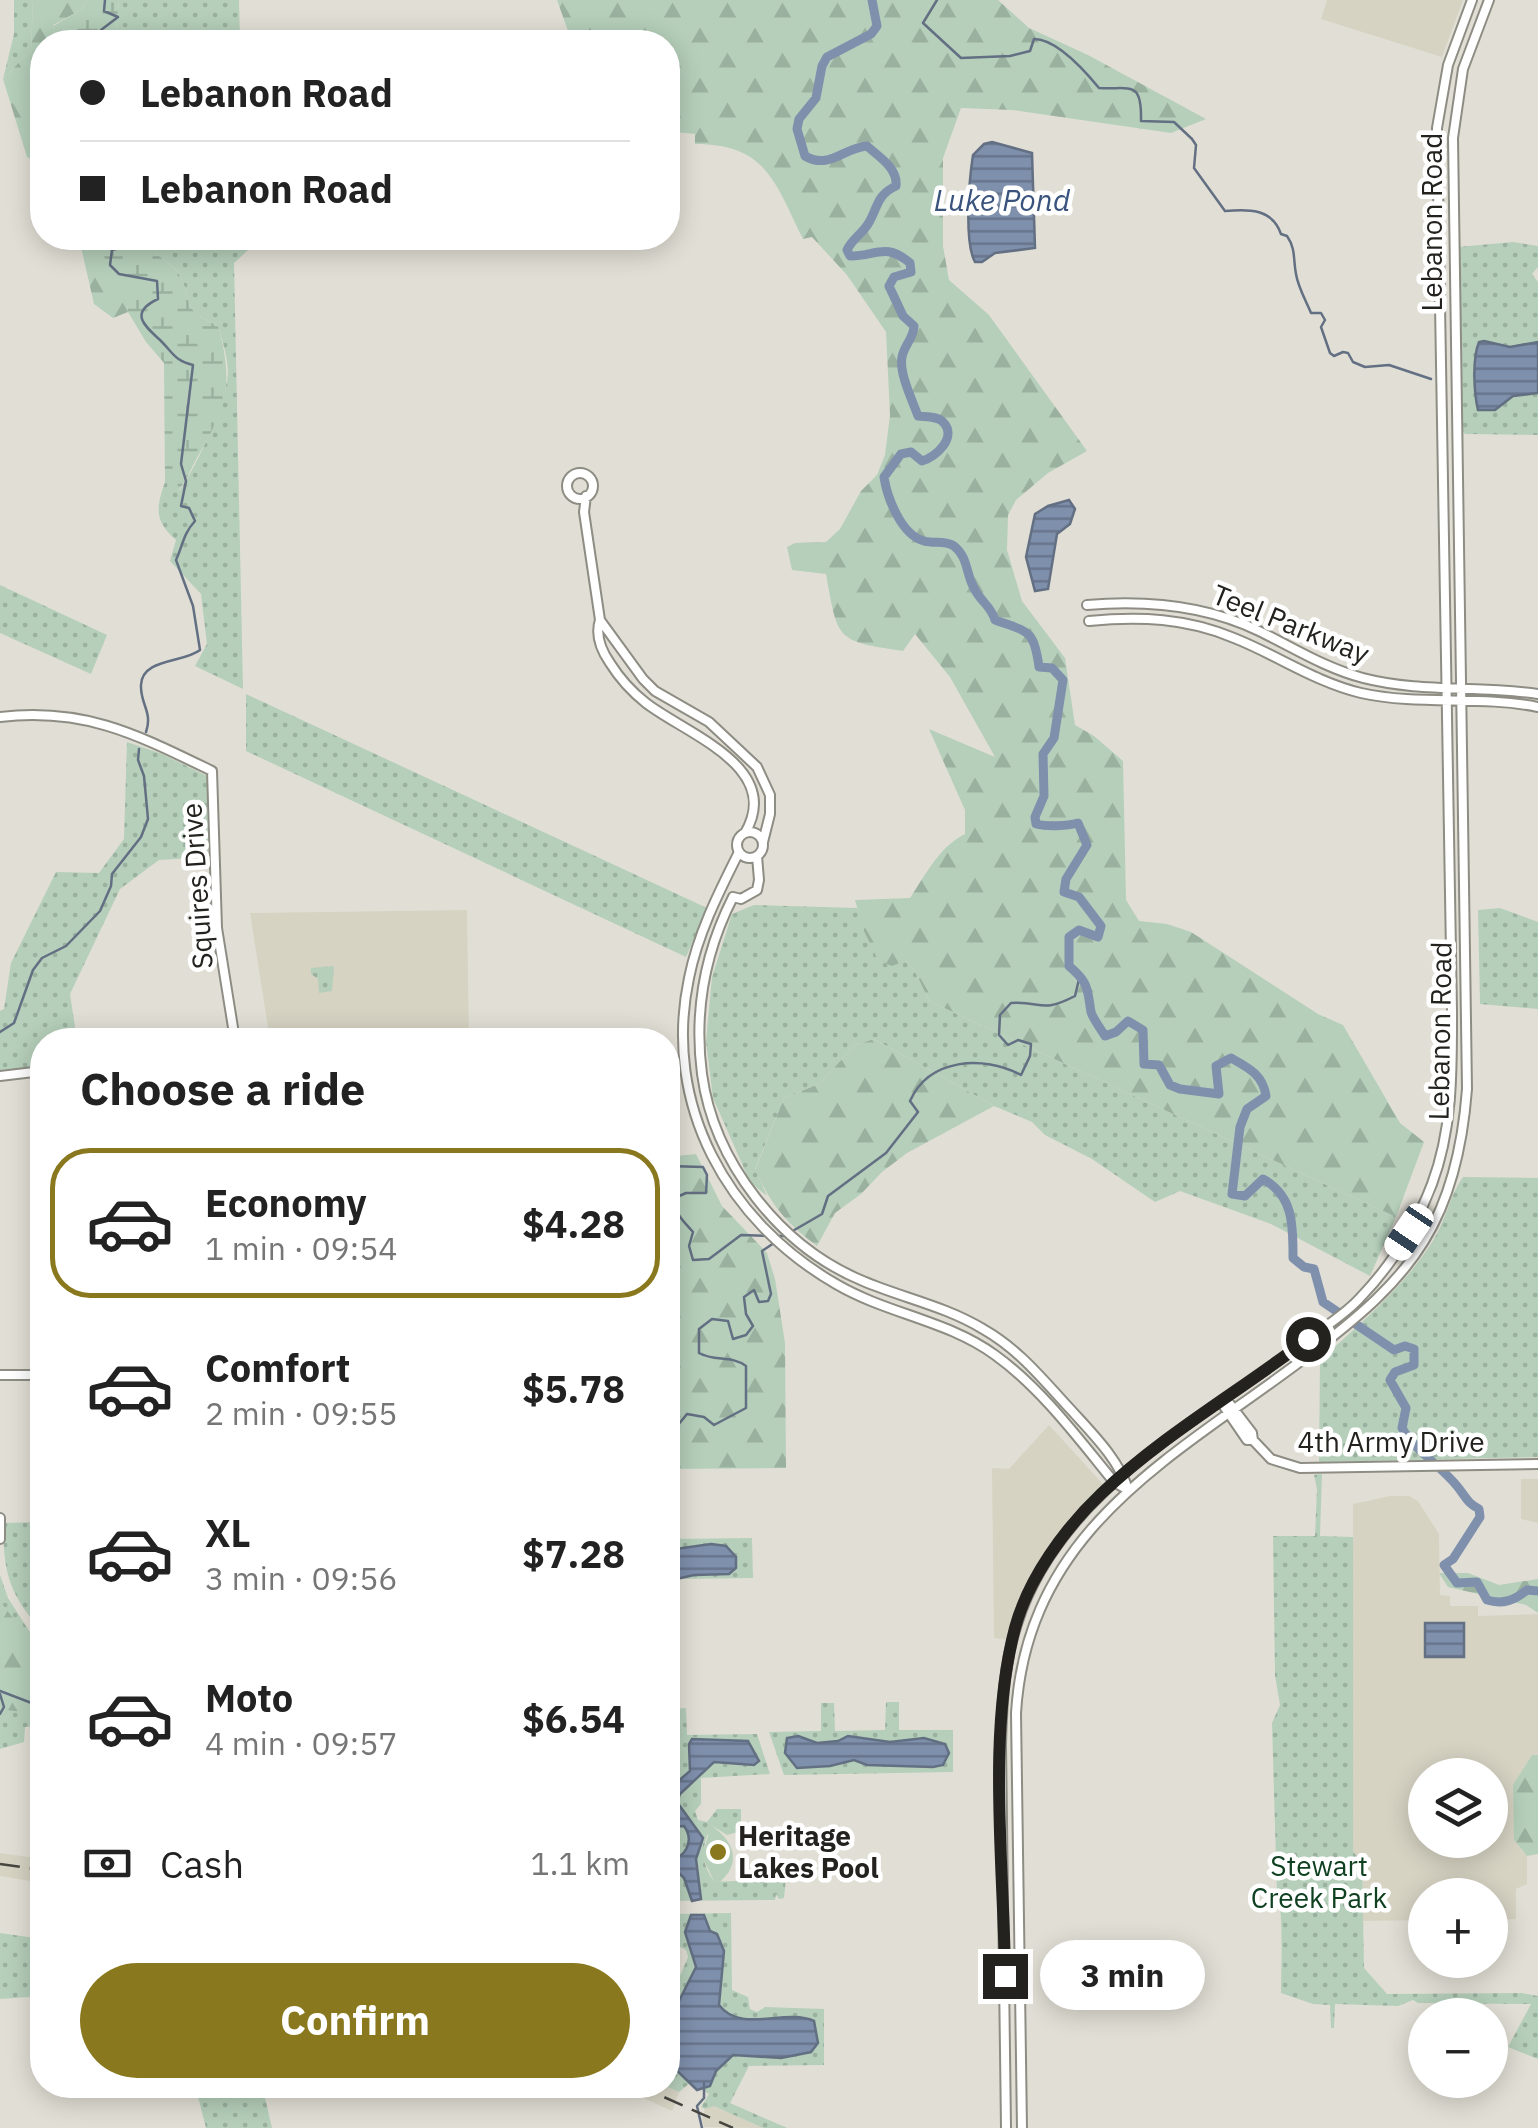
<!DOCTYPE html>
<meta charset="utf-8">
<style>
body{margin:0;font-family:"IBM Plex Sans",sans-serif;background:#f2f2f2;color:#222;height:100vh;display:flex;flex-direction:column;font-size:38px;white-space:nowrap}
*{box-sizing:border-box;margin:0}
p{font-size:32px;color:#767676}
.icon{flex:none;width:55px;height:55px;fill:none;stroke:currentColor;stroke-width:2;stroke-linecap:round;stroke-linejoin:round}
.map{position:relative;flex:1;overflow:hidden}
.side{position:absolute;left:30px;top:1028px;width:650px;height:1070px;display:flex;flex-direction:column;background:#fff;border-radius:40px;box-shadow:0 5px 25px #0003}
.side>*{flex:none}
.top-card{position:absolute;left:30px;top:30px;width:650px;height:220px;border-radius:40px;box-shadow:0 5px 25px #0003;display:grid;align-content:center;height:220px;padding:0 50px;background:#fff}
.buttons{position:absolute;left:1408px;top:1758px;display:grid;gap:20px}
.buttons a{display:grid;place-items:center;width:100px;height:100px;border-radius:50%;background:#fff;box-shadow:0 5px 25px #0003;font-size:50px}
.end{position:absolute;width:45px;height:45px;margin:-22px;border:12px solid #23221f;background:#fff;box-shadow:0 0 0 5px #fff}
.from{border-radius:50%}
.bubble{position:absolute;height:70px;border-radius:35px;background:#fff;box-shadow:0 5px 25px #0003;font-size:32px;font-weight:700;line-height:70px;text-align:center}
.car{position:absolute;width:30px;height:60px;margin:-30px -15px;border-radius:12px;box-shadow:0 0 8px 2px #0007;background:linear-gradient(#fff 24%,#345 0 40%,#fff 0 76%,#345 0 86%,#fff 0)}
.top-card b{display:flex;align-items:center;gap:35px;height:95px;font-size:38px}
.top-card b+b{border-top:2px solid #e0e0e0}
.top-card i{width:25px;height:25px;background:#222}
ul{padding:0;list-style:none}
li{display:flex;align-items:center;gap:30px;height:150px;margin:0 20px 15px;padding:0 30px;border:5px solid transparent;border-radius:40px}
li div{flex:1}
li b{display:block;font-size:38px}
li em{font-style:normal;font-weight:700}
li.active{border-color:#89781d}
li>.icon{width:90px;height:90px;stroke-width:1.5}
h2{padding:0 50px;font-size:45px;line-height:120px}
.pay{display:flex;align-items:center;gap:25px;height:110px;padding:0 50px;font-size:38px}
.pay p{margin-inline-start:auto}
.cta{display:flex;gap:20px;margin-top:auto;padding:20px 50px}
.cta a{flex:1;height:115px;border-radius:60px;background:#89781d;color:#fff;font-size:40px;font-weight:700;line-height:115px;text-align:center}
.map>svg:first-child{display:block}
.built{fill:#d6d3c3;fill-rule:evenodd}
.grass{fill:url(#grass-dots)}
.forest{fill:url(#forest-firs)}
.wetland{fill:url(#wetland-marsh)}
.garden{fill:#b5cfba}
.water{fill:url(#water-rules);stroke:#636f82;stroke-width:2.5}
.lines{fill:none;stroke-linecap:round;stroke-linejoin:round}
.stream{stroke:#636f82;stroke-width:2.5}
.river{stroke:#7f90ad;stroke-width:9}
.secondary-casing{stroke:#8e8d84;stroke-width:12}
.secondary{stroke:#fff;stroke-width:8}
.rail{stroke:#464540;stroke-width:2.5;stroke-dasharray:20 10;stroke-linecap:butt}
.route{stroke:#23221f;stroke-width:12}
.poi-dot{fill:#89781d;stroke:#fff;stroke-width:4}
.labels{text-anchor:middle;stroke-width:9;stroke-linejoin:round;paint-order:stroke}
.street-label{font-size:28px;fill:#23221f;stroke:#fff}
.poi-label{font-size:28px;font-weight:bold;fill:#23221f;stroke:#fff;text-anchor:start}
.park-label{font-size:28px;fill:#0f4121;stroke:#fff}
.water-label{font-size:30px;font-style:italic;fill:#39537d;stroke:#fff}
</style>
<div class="map">
<svg width="1538" height="2128" viewBox="0 0 1538 2128">
<defs>
<pattern id="grass-dots" width="8" height="8" patternUnits="userSpaceOnUse" patternTransform="scale(2.5)"><rect width="8" height="8" fill="#b5cfba"/><path d="M2 2h.1M6 6h.1" fill="none" stroke="#9bb19f" stroke-width="1.8" stroke-linecap="round"/></pattern>
<pattern id="forest-firs" width="22" height="20" patternUnits="userSpaceOnUse" patternTransform="scale(2.5)"><rect width="22" height="20" fill="#b5cfba"/><path d="M5 1l3.5 6h-7zM16 11l3.5 6h-7z" fill="#9bb19f"/></pattern>
<pattern id="wetland-marsh" width="20" height="14" patternUnits="userSpaceOnUse" patternTransform="scale(2.5)"><rect width="20" height="14" fill="#b5cfba"/><path d="M1 5h8M5 5V1M11 12h8M15 12V8" fill="none" stroke="#9bb19f"/></pattern>
<pattern id="water-rules" width="6" height="5" patternUnits="userSpaceOnUse" patternTransform="scale(2.5)"><rect width="6" height="5" fill="#7f90ad"/><path d="M0 2.5h6" fill="none" stroke="#68758c"/></pattern>
</defs>
<rect width="100%" height="100%" fill="#e1dfd5"/>
<path class="built" d="M1327,0h136l-21,57 -121,-38z
M467,910l2,130h-199l-20,-127z
M1049,1425l54,59 -1,5 -35,34 -34,52 -25,65 -14,-2 -2,-170 17,1z
M1521,1479h17v44l-17,-4z
M1390,1496h19l9,5 21,33 1,61 10,1v10h28v10l60,-2v141h-6l-18,85 13,16v28l-11,5v30l-26,1v-25h-65v25l-62,1 -1,-57 -9,-13v-347zM1425,1775h65v65h-65z
M0,1853l42,6v24l-42,-7z
M615,2085h48l16,7 -7,19z
M710,2106h4l49,22 -59,-1 -2,-8 3,-10z"/>
<path class="grass" d="M14,0h19l-2,50 -28,29 11,-45z
M119,0h120l1,42h-125z
M150,238h111l-27,25 9,426 -48,-23 12,-22 -6,-50 -31,-33 6,-21c-22,-19 -20,-32 -11,-58l14,9c18,-25 47,-88 49,-118 0,-15 -6,-33 -10,-47 -39,-19 -23,-20 -38,-50 -9,-17 -25,-14 -30,-38z
M1513,242l25,4v21l-6,7 6,8v153l-73,-1 -4,-4 -3,-183z
M0,585l107,50 -16,39 -91,-41z
M246,694l461,214 -21,49 -440,-206z
M127,742l35,12 45,22 1,81 -49,3 -39,29 -50,105 7,46h-35v25l-42,7v-61l4,-2 7,-46 45,-91 43,1 25,-34z
M754,905l103,3 21,52 27,1 10,10 14,30 467,216 -26,59 -99,-52 -91,-33 -25,11 -63,-43 -47,-24 -13,-13 -38,-16 -120,-67 -19,6 -36,39 -35,14 -29,71 12,27 -17,-14 -37,-84 -7,-56 6,-65 20,-63z
M1500,908l38,14v87l-58,-5 -2,-94z
M334,966l-2,25 -13,2 -1,-14 -7,-5v-6z
M1463,1177l75,1v279l-219,5 1,-102c41,-37 83,-72 113,-119 13,-20 16,-45 30,-64z
M1322,1474l-2,62 33,1v314l9,13 2,104 23,26 135,-1 16,3v63l-30,-12 23,-43 -113,-1 -5,-3 -15,6 -63,-2 -1,24h-3l-1,-23 -17,-1 -32,-11c0,-21 3,-85 -4,-99l-5,-171 8,-18 -5,-30 -2,-139h42l2,-47 -3,-14z
M42,1522v93l-11,3c-26,-33 -27,-55 -28,-95z
M752,1538l1,40 -74,1 -11,8v-48z
M0,1575l8,23 34,53v75l-17,1 -1,15 -24,7z
M886,1702h13v28h54v42l-169,3 -15,-43 52,-1v-28h13l1,28 50,-1z
M686,1708l1,27 70,-1 13,40 -69,4v26l-6,7 3,9 9,2 10,-13h24v22l-14,4 -16,-10c-9,21 -11,37 3,56 11,1 22,0 34,-1l17,-13 10,6 8,-1 3,6 -2,20 -5,1 -3,-5 -1,6 -107,1v-192z
M731,1913l1,77 16,7 2,12 7,3 8,-5 59,2v56l-75,1 -19,37 57,25h-24l-49,-22 -9,3 -4,-2 8,-13 -19,-11 -11,9 -16,-7h5v-81l20,-47 -2,-7 -18,-9 6,-27z
M0,1933l42,6v54l-13,4 -29,2z
M195,2085h67l10,43h-66z"/>
<path class="forest" d="M33,0h54l-6,10 -28,15 4,17h-15v122l-15,-7 -24,-78 28,-29z
M557,0h441l31,28 59,27 118,64 -35,14 -159,-23 -51,-2 -18,50v88l6,34 40,35 98,136 -39,22 -32,27 -8,15 -1,35 15,51 43,57 10,67 19,11 29,25 3,139 13,21 28,3 24,8 127,82 25,11 57,98 24,19 -28,75 -467,-216 -14,-30 -10,-10 -13,5 -14,-6 -14,-29 -9,-31 55,-2c16,-24 29,-51 55,-64v-24l-36,-81 66,28 -45,-80 -35,-43 -12,17c-68,-10 -65,-11 -77,-77l-34,-4 -5,-23 8,-4 31,-1 14,-13 21,-38 16,-16 8,-20 5,-40 -4,-83 -39,-57 -35,-38 -9,2c-28,-56 -36,-95 -108,-95v-10l-20,-2 -4,8 -3,-2v-96h-96z
M79,238h32l-6,20 20,28 3,26 -15,6 -19,-14z
M874,1039l120,67 -87,47 -25,19 -21,22 -26,19 -18,33c-32,-24 -45,-40 -62,-76l29,-72 35,-14 36,-39z
M696,1154l26,52 45,47 8,26 10,64 1,125 -118,1v-312z
M1439,1573h29l31,12 39,-6v34l-12,-8 -78,-18z
M0,1601l40,53 2,56c-12,-4 -21,4 -34,0l-8,14z
M1532,1755h6v99l-11,2 -13,-16 -1,-55z"/>
<path class="wetland" d="M87,0h32l-4,42h-58l-4,-16 28,-16z
M111,238h39c5,24 21,21 30,38 15,30 -1,31 38,50 16,57 9,80 -20,130 -7,12 -11,24 -20,35l-13,-9 -1,-119 -18,-21 -18,-30 -4,-26 -20,-29z"/>
<path class="garden" d="M711,1825c21,15 32,36 10,56h-7l-12,-25 6,-20 -2,-9z"/>
<path class="water" d="M992,142l40,11 3,95 -40,5 -13,9h-7c-11,-20 -6,-81 -2,-107l11,-11z
M1484,341l26,6 28,-5v51l-25,3 -18,14h-17c-4,-17 -6,-51 1,-68z
M1069,500l6,9 -5,15 -13,10 -9,55 -13,2 -9,-34 9,-43 13,-8z
M711,1544l15,2 10,11v11l-7,6 -35,1 -26,6v-31z
M1425,1623h39v34h-39z
M798,1736l19,7 21,-2 10,-5 42,6 34,-4 21,6 4,9 -6,12 -10,2 -66,-2 -13,-5 -24,6 -33,2 -12,-15 2,-15z
M692,1739l56,2 11,20 -5,4 -40,-3 -34,32 -3,8 26,36 -7,21 5,40 -9,2 -8,-23 -7,-7 -9,1v-13c17,1 27,-18 16,-33l-16,1v-45l8,1 14,-12 -1,-27z
M691,1915h13l6,16 7,3 7,17 -5,54c22,29 65,3 95,16l4,22 -7,9 -30,6 -48,-3 -17,16 -6,15 -13,4 -29,-28v-39l28,-56 -11,-35z"/>
<g class="lines">
<path class="stream" d="M937,0l-14,23 38,35 49,-2 20,-5 4,-12c23,0 51,32 65,49 31,2 43,-9 42,33l33,1 18,17 4,6 -2,23 31,43c23,-2 47,-3 56,23l6,2c9,13 6,23 9,38 2,13 10,27 15,39h10l4,7 -4,7 9,26 4,3 9,-4 5,1 5,9 12,5 24,-2 42,14
M101,42v-12l17,-13 -14,-6 1,-11
M125,238l-2,9 -11,3 -2,15 9,9 38,7 1,18c-30,14 -13,27 3,42 12,12 14,20 32,24l-12,99 5,17 -5,25 8,2 6,13c-12,13 -12,24 -19,39l17,46 7,44c-16,13 -58,8 -59,35 -1,19 12,27 5,47
M0,1032l14,-9 19,-53 9,-12 24,-12 34,-35 11,-25 1,-12 29,-37 7,-18 -4,-43 -6,-16 1,-11
M668,1166l35,1 4,8 -1,18h-20l-9,4c-4,17 6,23 16,35l-4,14 4,14 16,-1 32,-24 29,1
M778,1236h6l38,-22 6,-18 58,-43 32,-41 -8,-11c19,-43 73,-46 111,-26l9,-19 1,-12 -13,-4 -10,5 -9,-10 1,-20 11,-12c32,-2 29,11 64,-7l5,-21
M668,1454l10,-29 9,-11 17,3 10,8 32,-17v-42c-15,-11 -31,-4 -47,-13v-24l13,-10 16,2 5,18 13,-4 7,-9 -7,-12 -2,-17 10,-7 5,12 9,-1 3,-7 -9,-43 15,-10
M0,1691l42,16
M0,1694l4,13 -4,7
M702,2128l-5,-22 7,-8v-15"/>
<path class="river" d="M872,0l5,26 -6,8 -44,23 -5,9 -6,32 -17,21 -2,10 8,27c24,14 38,-8 62,-10 12,11 31,22 29,40 -20,9 -18,22 -28,38 -6,10 -16,15 -21,26l3,6c27,0 35,-14 60,7l1,9 -17,5 -5,9 14,30 11,10c0,12 -10,19 -12,31 -3,17 10,42 16,59 7,1 20,0 25,6 15,15 -7,35 -21,39l-11,-9 -10,2 -17,23c3,20 17,58 40,64 10,3 21,-1 30,5 14,11 12,28 20,42 6,13 17,18 21,32 33,12 39,9 44,47l13,1 11,12 -9,58 -11,16 1,42 -9,21 1,7c12,3 31,2 42,-1l9,22 -21,34 -2,13 15,5 22,29 -3,11 -19,-7 -10,7v29c20,17 18,22 22,46 2,7 10,17 14,24l11,-4 12,-11 15,9 1,34 15,1 11,20 10,4 39,5 -3,-28 15,-8c18,10 32,17 35,38l-19,13 -7,18 -8,67 13,2 18,-17c31,17 30,47 30,79l11,9 10,2 9,33 71,48 11,-4 9,3v16l-19,7 -5,8 16,28 -4,20c13,23 39,38 55,58 9,11 10,17 22,23l1,8 -27,42 -9,6 13,18 20,-1 10,18c16,5 28,0 40,-10l11,1"/>
<g class="secondary-casing">
<path id="secondary" d="M567 486a13 13 0 1 1 26 0a13 13 0 1 1-26 0Z
M586,496l-2,16 16,108c-5,15 1,30 10,43 10,16 22,29 36,40 40,31 138,64 99,130
M1087,605c59,-5 118,0 172,26 35,17 66,37 104,47 58,15 117,7 175,16
M600,620l43,59 12,12 54,31 48,45 13,28v19l-7,28
M1089,621c50,-5 98,-3 145,17 43,17 81,44 127,55 59,13 118,2 177,14
M0,717c85,-10 138,18 212,54l5,157 18,112
M737 845a13 13 0 1 1 26 0a13 13 0 1 1-26 0Z
M739,852c-20,40 -41,81 -50,126 -27,127 39,244 147,306 51,30 111,36 159,71 46,33 83,83 119,127l14,8
M733,897c-28,55 -39,116 -31,177 12,88 78,173 161,207 40,17 82,25 120,48 37,21 60,51 89,82 20,22 48,50 56,79
M733,897l8,2 16,-9 2,-10 -2,-24
M0,1076l42,-5
M0,1375h42
M1226,1399l26,34 1,7
M1221,1402l26,38h6l18,19 29,9 238,-4
M0,1518v21
M1006,2128l-5,-383c1,-40 3,-82 16,-121 42,-134 183,-203 288,-283 18,-13 38,-25 54,-42 31,-32 57,-73 73,-115 21,-56 20,-114 20,-173l-15,-883 11,-63 24,-65
M1022,2128l-6,-415c12,-191 168,-261 302,-365 40,-31 79,-63 106,-107 28,-45 39,-99 43,-152l-14,-951 10,-69 26,-69"/>
</g>
<use href="#secondary" class="secondary"/>
<path class="rail" d="M0,1864l42,6
M637,2085l96,43"/>
</g>
<g class="lines">
<path class="route" d="M1005,1976c-1,-110 -18,-241 10,-348 13,-49 50,-100 86,-134 62,-59 139,-103 207,-155"/>
</g>
<circle class="poi-dot" cx="718" cy="1852" r="10"/>
<g class="labels">
<g class="street-label">
<text transform="translate(1432 222) rotate(-90)" y="10">Lebanon Road</text>
<text transform="translate(1291 624) rotate(22)" y="10">Teel Parkway</text>
<text transform="translate(197 886) rotate(-94)" y="10">Squires Drive</text>
<text transform="translate(1440 1031) rotate(-89)" y="10">Lebanon Road</text>
<text x="1391" y="1452">4th Army Drive</text>
</g>
<g class="poi-label">
<text x="738" y="1846">Heritage<tspan x="738" dy="32">Lakes Pool</tspan></text>
</g>
<g class="park-label">
<text x="1319" y="1876">Stewart<tspan x="1319" dy="32">Creek Park</tspan></text>
</g>
<g class="water-label">
<text x="1002" y="211">Luke Pond</text>
</g>
</g>
</svg>
<div class="buttons">
<a><svg class="icon" aria-label="layers" viewBox="0 0 24 24"><path d="M12 4l9 5-9 5-9-5zM3 14l9 5 9-5"/></svg></a>
<a>+</a>
<a>−</a>
</div>
<i class="end from" style="left:1308px;top:1339px"></i>
<i class="end" style="left:1005px;top:1976px"></i>
<div class="bubble" style="left:1040px;top:1940px;width:165px">3 min</div>
<i class="car" style="left:1409px;top:1232px;rotate:214deg"></i>
<div class="top-card">
<b><i class="from"></i>Lebanon Road</b>
<b><i></i>Lebanon Road</b>
</div>
<section class="side">
<h2>Choose a ride</h2>
<ul>
<li class="active"><svg class="icon" aria-label="car" viewBox="0 0 24 24"><path d="M5 17H2v-5l4-1 3-4h7l3 4 3 1v5h-3M9 17h6M6 11h13"/><circle cx="7" cy="17" r="2"/><circle cx="17" cy="17" r="2"/></svg><div><b>Economy</b><p>1 min · 09:54</p></div><em>$4.28</em></li>
<li><svg class="icon" aria-label="car" viewBox="0 0 24 24"><path d="M5 17H2v-5l4-1 3-4h7l3 4 3 1v5h-3M9 17h6M6 11h13"/><circle cx="7" cy="17" r="2"/><circle cx="17" cy="17" r="2"/></svg><div><b>Comfort</b><p>2 min · 09:55</p></div><em>$5.78</em></li>
<li><svg class="icon" aria-label="car" viewBox="0 0 24 24"><path d="M5 17H2v-5l4-1 3-4h7l3 4 3 1v5h-3M9 17h6M6 11h13"/><circle cx="7" cy="17" r="2"/><circle cx="17" cy="17" r="2"/></svg><div><b>XL</b><p>3 min · 09:56</p></div><em>$7.28</em></li>
<li><svg class="icon" aria-label="car" viewBox="0 0 24 24"><path d="M5 17H2v-5l4-1 3-4h7l3 4 3 1v5h-3M9 17h6M6 11h13"/><circle cx="7" cy="17" r="2"/><circle cx="17" cy="17" r="2"/></svg><div><b>Moto</b><p>4 min · 09:57</p></div><em>$6.54</em></li>
</ul>
<div class="pay"><svg class="icon" aria-label="cash" viewBox="0 0 24 24"><path d="M3 7h18v10H3z"/><circle cx="12" cy="12" r="2"/></svg>Cash<p>1.1 km</p></div>
<div class="cta"><a>Confirm</a></div>
</section>
</div>
